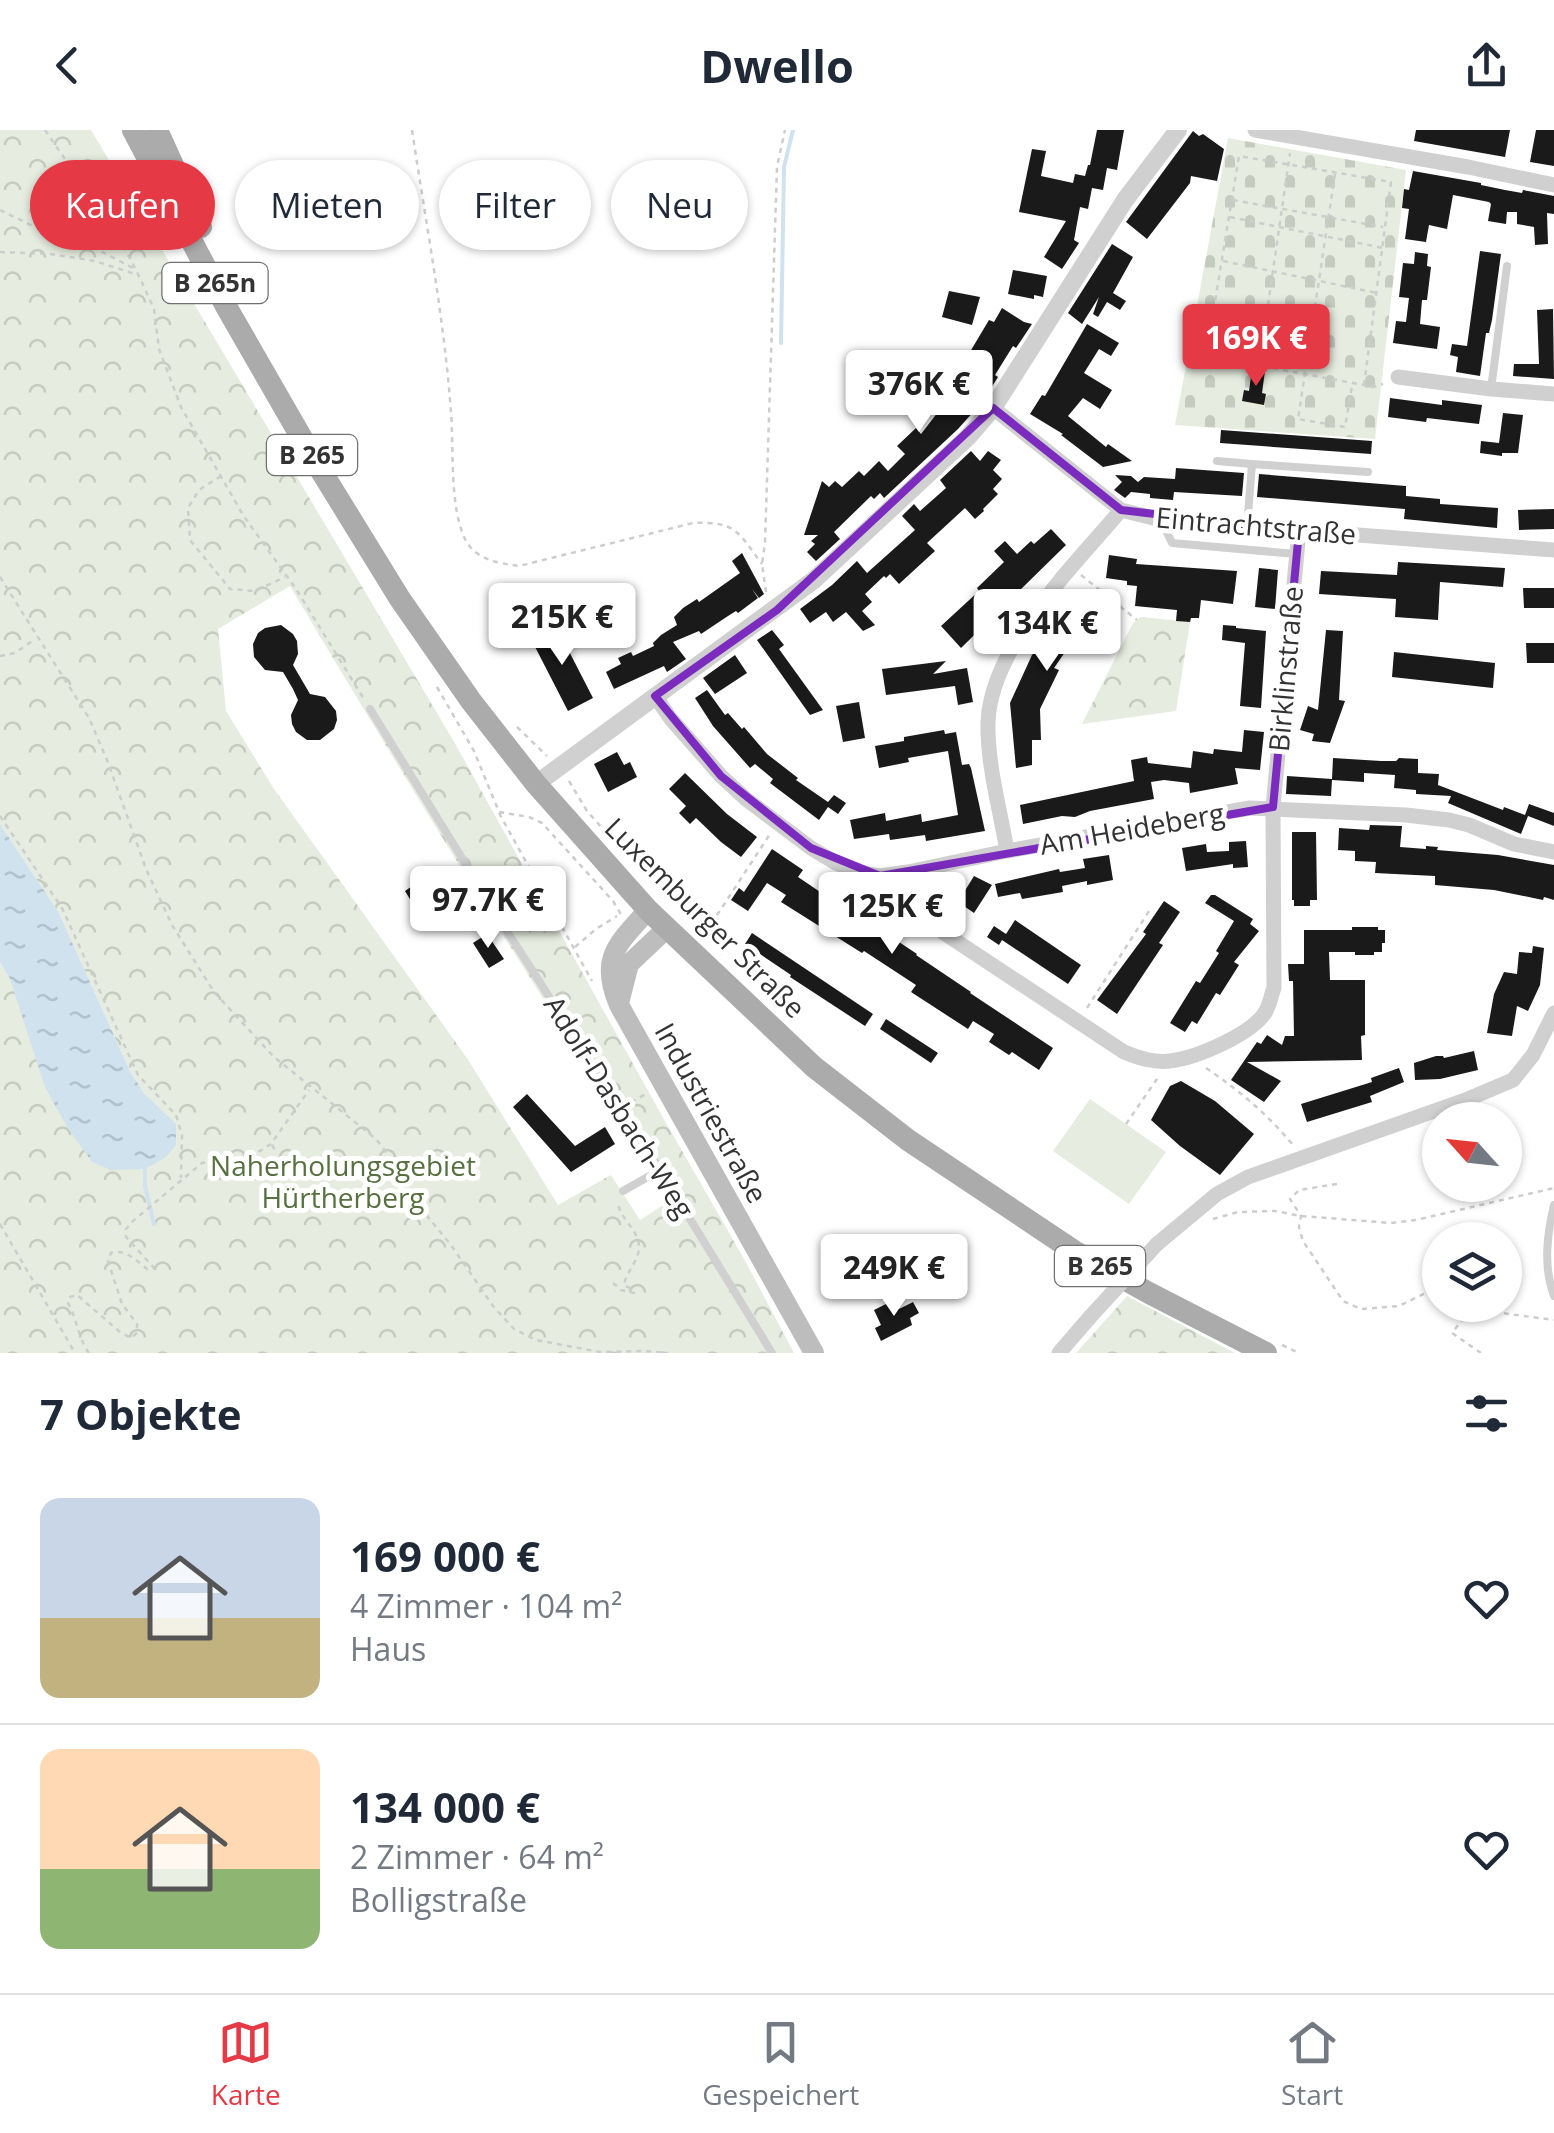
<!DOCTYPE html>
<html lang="de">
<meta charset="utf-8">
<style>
:root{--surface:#fff;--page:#f6f6f7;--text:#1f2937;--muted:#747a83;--line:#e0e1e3;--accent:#e63946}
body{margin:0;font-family:"Open Sans",sans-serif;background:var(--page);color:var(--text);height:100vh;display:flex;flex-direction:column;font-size:38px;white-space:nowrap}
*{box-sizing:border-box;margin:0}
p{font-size:32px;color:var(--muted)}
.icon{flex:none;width:55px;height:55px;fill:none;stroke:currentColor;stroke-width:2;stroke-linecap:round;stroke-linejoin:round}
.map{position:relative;height:1223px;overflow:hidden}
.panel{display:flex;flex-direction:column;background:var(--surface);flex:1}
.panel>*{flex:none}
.guide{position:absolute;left:30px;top:30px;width:1000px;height:90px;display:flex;gap:20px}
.needle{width:65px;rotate:297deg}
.tools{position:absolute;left:1422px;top:972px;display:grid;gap:20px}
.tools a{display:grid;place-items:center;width:100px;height:100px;border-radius:50%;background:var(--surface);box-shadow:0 2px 8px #0004;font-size:50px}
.price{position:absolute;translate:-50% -85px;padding:0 22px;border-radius:10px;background:#fff;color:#222;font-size:32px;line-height:65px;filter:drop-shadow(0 2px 5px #0008)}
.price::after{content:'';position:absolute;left:50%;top:60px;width:30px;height:22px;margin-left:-15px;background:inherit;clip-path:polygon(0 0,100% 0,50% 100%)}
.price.selected{background:var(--accent);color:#fff}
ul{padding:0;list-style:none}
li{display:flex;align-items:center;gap:30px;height:250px;padding:0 40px}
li+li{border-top:2px solid var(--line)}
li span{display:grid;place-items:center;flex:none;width:280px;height:200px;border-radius:20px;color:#555}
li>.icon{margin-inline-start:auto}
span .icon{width:120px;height:120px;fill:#fffc;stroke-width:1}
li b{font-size:42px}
h2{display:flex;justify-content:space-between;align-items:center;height:120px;padding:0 40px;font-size:42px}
.pill{padding:0 35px;border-radius:45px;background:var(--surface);box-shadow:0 2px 8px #0004;font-size:35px;line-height:90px}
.pill.selected{background:var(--accent);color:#fff}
header{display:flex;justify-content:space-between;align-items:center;height:130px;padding:0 40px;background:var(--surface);font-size:45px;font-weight:700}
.dock{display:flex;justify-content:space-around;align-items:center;height:140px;border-top:2px solid var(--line);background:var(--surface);font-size:28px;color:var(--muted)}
.dock a{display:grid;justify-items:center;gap:5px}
.dock .selected{color:var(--accent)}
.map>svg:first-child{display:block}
.forest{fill:url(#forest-crowns);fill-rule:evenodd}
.cemetery{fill:url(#cemetery-stones)}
.pitch{fill:#e6ecdf}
.water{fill:url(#water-ripples)}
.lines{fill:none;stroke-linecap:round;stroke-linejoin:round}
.stream{stroke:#cfe2ee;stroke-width:4}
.building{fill:#1a1a1a}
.path{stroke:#cdcdcd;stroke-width:2.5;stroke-dasharray:5 5;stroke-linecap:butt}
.service{stroke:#d0d0d0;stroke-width:8}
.minor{stroke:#d0d0d0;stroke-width:15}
.tertiary{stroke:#d0d0d0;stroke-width:18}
.secondary{stroke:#bdbdbd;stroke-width:20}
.primary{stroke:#ababab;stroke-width:22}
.minor-bridge{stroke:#d0d0d0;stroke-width:15}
.marked{fill:none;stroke:#7b2cbf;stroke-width:8;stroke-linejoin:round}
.labels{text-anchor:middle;stroke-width:10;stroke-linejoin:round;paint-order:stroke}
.shield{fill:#fff;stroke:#707070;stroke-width:2.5}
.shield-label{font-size:25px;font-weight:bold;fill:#333}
.street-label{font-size:28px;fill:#333;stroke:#fff}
.park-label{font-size:28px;fill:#56703f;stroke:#fff}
</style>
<header><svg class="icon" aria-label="back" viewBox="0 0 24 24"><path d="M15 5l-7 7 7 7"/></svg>Dwello<svg class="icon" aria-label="share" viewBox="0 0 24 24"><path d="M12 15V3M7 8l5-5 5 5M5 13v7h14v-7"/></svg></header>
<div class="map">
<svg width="1554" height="1223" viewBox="0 0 1554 1223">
<defs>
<pattern id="forest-crowns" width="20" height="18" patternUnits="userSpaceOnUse" patternTransform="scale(2.5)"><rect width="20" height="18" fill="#e6ecdf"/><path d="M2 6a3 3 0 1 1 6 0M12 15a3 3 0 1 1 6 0" fill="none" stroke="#c6cbc0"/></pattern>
<pattern id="cemetery-stones" width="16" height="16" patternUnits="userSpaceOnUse" patternTransform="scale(2.5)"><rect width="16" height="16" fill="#e6ecdf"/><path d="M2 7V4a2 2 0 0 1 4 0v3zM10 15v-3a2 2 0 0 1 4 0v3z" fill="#c6cbc0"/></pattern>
<pattern id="water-ripples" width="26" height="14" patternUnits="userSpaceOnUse" patternTransform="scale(2.5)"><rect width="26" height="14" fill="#cfe2ee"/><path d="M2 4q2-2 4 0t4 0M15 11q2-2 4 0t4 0" fill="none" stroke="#b2c2cd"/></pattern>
</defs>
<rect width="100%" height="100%" fill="#fff"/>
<path class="forest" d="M0,0h91l362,610 213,383 77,134 51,96h-794v-391l10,17 166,166v-20l-32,-32 -14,-22 -71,-158 -59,-89zM290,456c123,207 250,412 383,613l-33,21 -29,-45 -53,30 -91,-147 -193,-269 -48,-78 -8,-82z
M1141,487l49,5 -14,89 -94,13 51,-101z
M1127,1166l108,57h-159z"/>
<path class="cemetery" d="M1228,8l178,32 -31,269 -200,-14z"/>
<path class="pitch" d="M1090,969l76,53 -37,52 -76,-53z"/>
<path class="water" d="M0,694l59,89 71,158 14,22 32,31v21l-10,12 -21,12 -34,1 -19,-8 -25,-35 -22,-40 -35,-108 -10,-17z"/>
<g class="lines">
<path class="stream" d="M781,213l3,-176 9,-37
M145,1039v17l9,38"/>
</g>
<path class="building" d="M1097,0h27l-7,40 -10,-2 -4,22 -11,-2 -4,21 -8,-2 -6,33 5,3 -17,26 -18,-12 22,-36 -47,-9 13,-63 14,2 -5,25 32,7 2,-9 10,2 3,-11h2z
M1416,0h94l-5,27 -91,-16z
M1536,0h18v36l-24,-4z
M1193,1l6,5 4,-2 21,15 -7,32 -26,-5 -1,7 -43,56 -21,-17z
M1413,41l68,12v2l24,5 17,3 1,-3 31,6v18l-7,-1 1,31 -13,1 -1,-18 -17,-3v-12h-10l-1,12 -18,-3 3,-17 -2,-2 -36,-7 -6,34 -18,-4 -3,17 -21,-3 4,-30 -7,-1 2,-19 5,1z
M1112,114l21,13 -20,36 13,8 -6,9 -13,-8 -9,15 -5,-3 6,-17 -17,27 -14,-11z
M1480,121l21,3 -9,66 -3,13h-3l-6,43 -24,-4 2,-15 -8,-2 2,-11 15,2z
M1415,122l13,2 -1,12 4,1 -4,33h-5l-2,24 20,3 -3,22 -44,-6 3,-22 10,1 3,-24 -10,-1 4,-34 11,1z
M1013,140l34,6 -4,21 -9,-2v4l-26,-5z
M949,161l31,6 -8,28 -30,-8z
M1002,178l22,14 8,2 -16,24 -3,-2 -18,29 3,2 -15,24 -25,28 -74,69 -4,-5 -6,6 -3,-3 -37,36 6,7 -24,22 -9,-9 8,-8 -4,-3 7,-6h-14l18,-54 7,6 6,-6 7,6 17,-16 5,5 15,-15 9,10 17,-17 -8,-8 19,-18 5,6 48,-62 -8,-5 28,-47 5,2z
M1553,179l1,70 -41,-3 1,-12h25l-2,-54z
M1087,194l32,19 -8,13 -12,-7 -15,24 28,17 -12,19 -17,-11 -15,18 38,31 2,-3 24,17 -29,6 -42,-32 2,-1 -33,-20 12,-19 3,1z
M1252,239l13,2 -3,22 4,1 -2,11 -22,-4 2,-11 5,1z
M1390,268l52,7v-5l40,5 -3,19 -52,-6 -1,4 -38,-5z
M1503,283l20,2 -5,38h-16v3l-22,-3 1,-12 18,2z
M1221,300l151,11 -1,13 -151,-11z
M971,321l9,10 8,-10 13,9 -8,10 9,9 -9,10 5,5 -15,15 1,2 -9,8 -10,-11 -38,35 8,8 -36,33 -9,-10 -4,4 -2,-2 -19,18 7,8 -10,9 13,14 -12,6 -17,-19 -13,10 -7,-10 -16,11 -10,-14 32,-24 25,-24 10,12 48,-43 -13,-14 12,-12 6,7 26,-23 -6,-8z
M1176,338l68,5 -2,23 -68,-4 -1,8 -23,-2v-4l-19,-2 -6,6 -11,-8 8,-8 -7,-7 16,1 7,6 6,-5 31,2z
M1259,344l147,12v10l34,3v5l58,4 -1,20 -93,-9 1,-10 -148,-12z
M1554,379v20l-35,1 -1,-20z
M1051,399l15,16 -105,103 -20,-22 38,-35 -2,-3 27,-26 -10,-11 11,-10 12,13 14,-13 3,3z
M742,423l22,41 -5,4 -7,-9 6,9 -20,15 -2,-2 -8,5 -27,18 -2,-3 -26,11 13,17 -19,13 -3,-6 -50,23 -8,-17 15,-8 -3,-6 13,-6 2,4 21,-10 -1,-3 8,-8 16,-10 -3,-8 9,-9 14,-9 2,3 41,-29 -8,-12z
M1109,425l28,4 -1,5 101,7 -4,33 -32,-4 -2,18h-8l-1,4 -14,-1 1,-11 -42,-4 2,-20 -10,-1v-4l-21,-3z
M1398,432l107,6 -2,19 -63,-5 -2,38 -43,-3 1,-18 -77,-5 2,-23 76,4z
M1259,438l19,2 -3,39 -20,-2z
M1523,458h31v20h-30z
M1082,459l21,16 -21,26 13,10 -7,9 -14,-11 -20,29 5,2 -19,39 1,31h-9v25l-16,3 -6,-65 22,-48z
M281,495l12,9 4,7 1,13 -5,11 17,29 15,3 11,14 1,9 -3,9 -14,11h-13l-11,-8 -4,-8 -1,-9 7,-15 -5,-11 -10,-17 -18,-2 -11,-13 -1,-13 5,-11 7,-5z
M1223,495l13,1v2l30,3 -5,77 -21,-2 5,-63 -23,-3z
M556,496l37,72 -25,13 -37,-72z
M772,500l12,15 -5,4 44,61 -13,5 -53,-75z
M1326,500l17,1 -4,69 6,1 -15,42 -18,-2 2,-7 -14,-4 8,-24 10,4z
M1526,513h28v20h-27z
M1394,522l101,11 -2,25 -101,-11z
M735,525l12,18 -32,21 -12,-16z
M946,531l-13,13 34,-6 6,34 -15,3 -3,-19 -69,9 -4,-26z
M707,560l18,25 3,-2 14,16 2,-2 23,27 31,24 -2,2 32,22 6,-7 12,8 -8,11 -10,-7 -9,13 -49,-37 3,-4 -18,-15 -5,4 -37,-42 -18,-28z
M859,572l6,36 -22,4 -7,-36z
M944,600l1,4 11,-2 6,33 7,-1 2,4 14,63 -59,10 -1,-6 -35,5 -1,-6 -35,5 -4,-19 35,-7 1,8 35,-7 1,8 36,-7 -10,-64 -40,7 1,4 -30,6 -4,-22 29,-5v-4z
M1244,600l20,2 -4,38 -25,-2 3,16 -48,9 -1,-10 -25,-3 -13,2 3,17 -64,12 -15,6 -13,-1 -39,8 -3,-19 114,-24 -3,-21 16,-3 1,6 43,5 2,-17 20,3 1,-5 28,3z
M617,622l7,13 6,-3 7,15 -29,15 -14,-28z
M1333,628l48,3h15l3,-3 19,1v14l21,1 -1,11 65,25 1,-3 21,8 4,-11 25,9v13l-26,-10 -7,18 -73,-31 3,-7 -35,-2v-4l-22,-2 1,-13 -31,-2v9l-32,-2 -1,16 -45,-2 1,-18 45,3z
M685,643l42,41 30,23 -16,20 -20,-15 -25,-24 -6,6 -11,-11 7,-7 -17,-17z
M1370,695l32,1 -2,21 26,2v-3l12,1 -1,3 61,5 56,10v35l-10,-3 -1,3 -49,-10 -59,-5v-9l-60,-3 1,-11 -21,-1v-10l-17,-1 1,-22 30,2z
M1292,702h24l1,68h-7v6h-16v-6h-2z
M1246,711l2,26 -15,1v-4l-47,7 -4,-23 24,-4 1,8 22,-1v-9z
M772,719l31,21 -5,7 37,25 1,-2 81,54 -1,1 55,37 -1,1 83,55 -14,22 -27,-18 -3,3 -20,-13 5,-8 -21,-13 -5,8 -57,-37 5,-7 -52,-34 -2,2 -81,-51 5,-7 -19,-12 -19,28 -17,-11 8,-12 5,4z
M1109,725l4,25 -26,5v-4l-25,5 1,6 -41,7 -2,-6 -22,4 -3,-13 64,-15 1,3 25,-4 -2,-9z
M974,746l18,9 -18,28 -16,-11z
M424,748l20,28 -10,7 -4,-7 -6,4 -3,-4 -5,3 -11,-18z
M1211,765h4l38,24 -3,5 9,7 -25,31 5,3 -19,30 -4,-2 -19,31 -5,-3 -7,11 -15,-9 26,-42 4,2 19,-30 -3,-2 18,-30 -29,-18z
M1164,771l16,11 -21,31 4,2 -46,69 -20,-14 49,-66 -3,-2z
M1015,790l66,45 -13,19 -66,-44 -3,5 -12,-8 7,-11 12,8z
M1352,797h26v3h7v13h-3v9h-8v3h-19v-3h-26l1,28h35v55l-4,1 1,24 -115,2 34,19 -17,21 -33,-22 26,-38 4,2 6,-9 15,10 3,-9h9l-1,-55h-4l-1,-17h16v-34h48z
M752,803l121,81 -8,12 -75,-49 1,-2 -46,-31z
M487,804l17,25 -15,9 -16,-25z
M1533,816l11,2 -4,37 -12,26 -11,-5 -5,30 -25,-3 7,-39 10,-22 13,2 2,-22 13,1z
M886,889l52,34 -7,10 -51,-34z
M1474,921l4,19 -38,9 -25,1 -1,-17 22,-7h7l1,2z
M1399,938l5,14 -34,14 2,6 -65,20 -6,-18 71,-22 -1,-4z
M1181,951l34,20 39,33 -34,41 -40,-29 -29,-26 19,-34z
M527,964l48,52 30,-19 10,17 -44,28 -58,-65z
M894,1170l5,9 14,-7 6,11 -9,5 2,7 -31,16 -6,-13 6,-3 -7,-15z"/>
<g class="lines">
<path class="path" d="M45,0l75,109 19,37 15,33 5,40 22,58 62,108 53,74 68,110
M412,0c14,94 32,187 39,282 3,37 -2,96 15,129 11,19 32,22 53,25l174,-43c43,-2 45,9 69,41
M1335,44l-37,245 47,8 7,-41
M1233,70l150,27
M0,80l33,16 52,17 50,26
M1230,87l153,31
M0,122l50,2 45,7 43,14
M1223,131l154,32
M1268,175l22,-152
M1364,255l27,-203 -152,-26 -33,200 158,29 9,2 10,-3
M221,346l-22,14 -11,18 2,32 40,49 25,2 30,-14
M1081,445l56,45
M0,447l89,141 18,42 39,109 26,56 42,67 60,65 102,82 27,35 15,31 33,40 42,61 21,23 22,11 64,12 44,-1 24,2
M766,462l-4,-28 3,-21 12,-376 8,-37
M0,526l15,-3 20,-14
M437,557l37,64 25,61 30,5 13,6 71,78 9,15
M517,597l30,29
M569,651l18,30 56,63 63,59 16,21
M499,683l93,168
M0,686l62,92 76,167 38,40 6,20 -1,43
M859,758l39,31 16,5
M706,802l64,-98
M575,817l21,-18 21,-13
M1087,878l64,-100
M1206,938c34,23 61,46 87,77
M631,972l15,-8
M1126,994l33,-48
M272,1015l5,8
M1337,1054l-38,6 -9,9 11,17 -2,11 4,14 40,60 18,8 38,-3 41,-20
M374,1062l43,12
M1213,1089l25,-7 37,-1 26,5 90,7 25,-3 138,-32
M0,1094l75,129
M613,1153l8,7 13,3 -1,-3 -9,-5c2,-13 15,-24 15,-38 0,-18 -20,-28 -21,-45
M1494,1182l60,8
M1282,1215l17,8
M89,1223c-11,-15 -12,-34 -21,-50l2,-6 7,-2 43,37 11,6 6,-5v-9l-15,-20 -14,-43 3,-8c14,-5 26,8 36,16l7,-1 -28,-31v-8l7,-8 69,-58 48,-6 21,-13 38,-54
M1481,1223l-29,-20 17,-22 24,1v-7"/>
<path class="service" d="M1491,259l16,-123
M1217,331l35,3
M1161,390l11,23 124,11
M1247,397l5,-63 116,8
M370,579l137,222 153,239 112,183
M623,1061l37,-21
M1554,1075c-7,30 -11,61 0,91"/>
<path class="minor" d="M1255,0l213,37 86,18
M1398,247l93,12 63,5
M993,278l128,102 40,10 393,30
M655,566l16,23 50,57 25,23 65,49 25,15 23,9 21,4 28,-4 99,-21 243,-43 156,7 43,5 20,5 45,19 40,8
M1007,721c-7,-42 -20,-87 -19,-129 3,-76 86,-156 133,-212
M908,742c8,30 14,40 36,61l180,119c15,6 30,11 46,9 26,-3 83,-27 96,-50 4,-7 5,-16 8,-23l-1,-181 26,-276
M1157,1114l60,-50 31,-17 220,-78 45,-19 20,-25 21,-42
M1059,1223l31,-36"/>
<path class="tertiary" d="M536,654l278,-204 153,-142 26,-30 132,-208 53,-70"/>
<path class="secondary" d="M648,780c-31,35 -49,48 -29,95l195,348
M619,873l10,-39 38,-36"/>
<path class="primary" d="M133,0l94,178 88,153 85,138 71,102 65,83 112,126 166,157 94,73 166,111 75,42 117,60
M157,0l44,97"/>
<path class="minor-bridge" d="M1090,1187l67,-73"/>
</g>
<path class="marked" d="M993,278l128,102 178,21 -26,276 -393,69 -69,-28 -90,-72 -66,-80 122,-86z"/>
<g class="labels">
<g class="shield">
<rect x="162.5" y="133" width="105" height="40" rx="8"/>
<rect x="267" y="305" width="90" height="40" rx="8"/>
<rect x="1055" y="1116" width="90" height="40" rx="8"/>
</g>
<g class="shield-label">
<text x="215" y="162">B 265n</text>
<text x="312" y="334">B 265</text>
<text x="1100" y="1145">B 265</text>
</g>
<g class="street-label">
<text transform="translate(1256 396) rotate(5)" y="10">Eintrachtstraße</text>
<text transform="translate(1286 539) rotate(-85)" y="10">Birklinstraße</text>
<text transform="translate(1132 699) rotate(-10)" y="10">Am Heideberg</text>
<text transform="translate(705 788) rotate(45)" y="10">Luxemburger Straße</text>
<text transform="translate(619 977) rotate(58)" y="10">Adolf-Dasbach-Weg</text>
<text transform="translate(711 983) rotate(61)" y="10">Industriestraße</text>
</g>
<g class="park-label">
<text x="343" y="1046">Naherholungsgebiet<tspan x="343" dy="32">Hürtherberg</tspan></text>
</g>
</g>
</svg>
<div class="tools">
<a><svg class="needle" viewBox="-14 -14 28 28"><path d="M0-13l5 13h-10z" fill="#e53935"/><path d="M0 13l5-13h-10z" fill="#747a83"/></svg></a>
<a><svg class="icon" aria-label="layers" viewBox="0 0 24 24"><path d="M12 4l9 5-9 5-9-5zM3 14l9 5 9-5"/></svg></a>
</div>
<b class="price selected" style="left:1256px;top:259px">169K €</b>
<b class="price" style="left:919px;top:305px">376K €</b>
<b class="price" style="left:562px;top:538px">215K €</b>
<b class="price" style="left:1047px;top:544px">134K €</b>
<b class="price" style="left:488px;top:821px">97.7K €</b>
<b class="price" style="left:892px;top:827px">125K €</b>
<b class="price" style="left:894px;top:1189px">249K €</b>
<div class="guide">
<a class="pill selected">Kaufen</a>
<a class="pill">Mieten</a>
<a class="pill">Filter</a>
<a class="pill">Neu</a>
</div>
</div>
<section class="panel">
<h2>7 Objekte<svg class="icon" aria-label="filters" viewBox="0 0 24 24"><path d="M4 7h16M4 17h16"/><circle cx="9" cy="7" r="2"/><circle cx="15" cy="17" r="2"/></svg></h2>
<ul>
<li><span style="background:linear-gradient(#c9d6e8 60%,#c2b280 0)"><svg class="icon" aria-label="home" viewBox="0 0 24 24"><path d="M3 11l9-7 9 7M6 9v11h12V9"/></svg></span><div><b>169 000 €</b><p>4 Zimmer · 104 m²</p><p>Haus</p></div><svg class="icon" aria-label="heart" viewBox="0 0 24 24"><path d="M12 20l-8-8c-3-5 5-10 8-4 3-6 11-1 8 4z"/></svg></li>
<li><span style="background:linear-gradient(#ffd9b3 60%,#8fb573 0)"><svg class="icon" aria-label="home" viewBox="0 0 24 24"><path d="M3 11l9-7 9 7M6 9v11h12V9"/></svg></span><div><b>134 000 €</b><p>2 Zimmer · 64 m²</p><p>Bolligstraße</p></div><svg class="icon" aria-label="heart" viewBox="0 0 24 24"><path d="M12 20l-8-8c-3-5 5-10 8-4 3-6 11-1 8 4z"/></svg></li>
</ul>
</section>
<nav class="dock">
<a class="selected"><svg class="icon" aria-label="map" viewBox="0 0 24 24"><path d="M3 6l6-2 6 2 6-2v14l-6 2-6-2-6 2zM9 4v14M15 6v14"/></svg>Karte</a>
<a><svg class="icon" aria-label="saved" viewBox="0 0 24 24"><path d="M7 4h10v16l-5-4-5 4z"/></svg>Gespeichert</a>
<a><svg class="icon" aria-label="home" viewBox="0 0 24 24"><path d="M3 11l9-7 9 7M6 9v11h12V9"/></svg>Start</a>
</nav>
